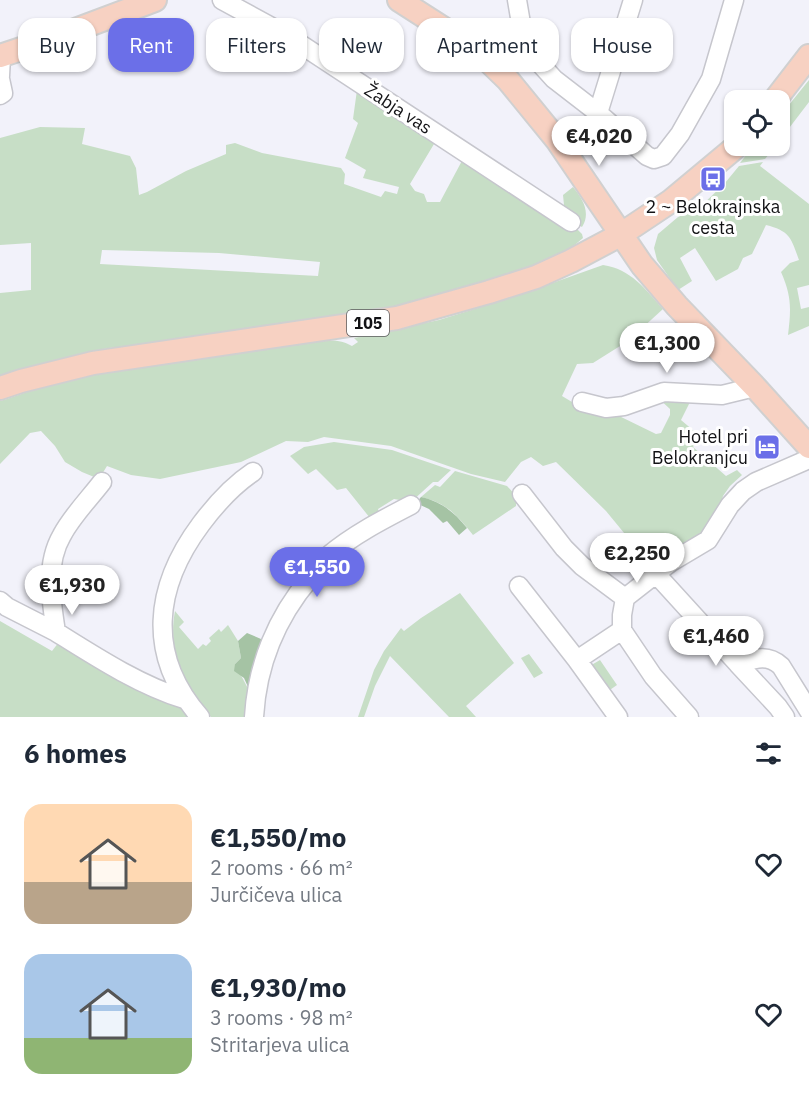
<!DOCTYPE html>
<meta charset="utf-8">
<style>
:root{--surface:#fff;--page:#f2f2f3;--text:#1f2937;--muted:#747a83;--accent:#6b6fe8}
body{margin:0;font-family:"IBM Plex Sans",sans-serif;background:var(--page);color:var(--text);height:100vh;display:flex;flex-direction:column;font-size:22px;white-space:nowrap}
*{box-sizing:border-box;margin:0}
p{font-size:20px;color:var(--muted)}
.icon{flex:none;width:33px;height:33px;fill:none;stroke:currentColor;stroke-width:2;stroke-linecap:round;stroke-linejoin:round}
.map{position:relative;height:717px;overflow:hidden}
.sheet{display:flex;flex-direction:column;background:var(--surface);flex:1}
.sheet>*{flex:none}
.hud{position:absolute;left:18px;top:18px;width:774px;height:54px;display:flex;gap:12px}
.controls{position:absolute;left:724px;top:90px;display:grid;gap:12px}
.controls a{display:grid;place-items:center;width:66px;height:66px;border-radius:12px;background:var(--surface);box-shadow:0 2px 4px #0004;font-size:30px}
.price{position:absolute;translate:-50% -51px;padding:0 14px;border-radius:21px;background:#fff;color:#222;font-size:20px;line-height:39px;filter:drop-shadow(0 2px 3px #0008)}
.price::after{content:'';position:absolute;left:50%;top:36px;width:18px;height:14px;margin-left:-9px;background:inherit;clip-path:polygon(0 0,100% 0,50% 100%)}
.price.current{background:var(--accent);color:#fff}
ul{padding:0;list-style:none}
li{display:flex;align-items:center;gap:18px;height:150px;padding:0 24px}
li span{display:grid;place-items:center;flex:none;width:168px;height:120px;border-radius:18px;color:#555}
li>.icon{margin-inline-start:auto}
span .icon{width:72px;height:72px;fill:#fffc;stroke-width:1}
li b{font-size:26px}
h2{display:flex;justify-content:space-between;align-items:center;height:72px;padding:0 24px;font-size:26px}
.pill{padding:0 21px;border-radius:18px;background:var(--surface);box-shadow:0 2px 4px #0004;font-size:21px;line-height:54px}
.pill.current{background:var(--accent);color:#fff}
.map>svg:first-child{display:block}
.green{fill:#c7dec6;fill-rule:evenodd}
.forest{fill:#a5c3a4}
.lines{fill:none;stroke-linecap:round;stroke-linejoin:round}
.minor-casing{stroke:#c6c6cd;stroke-width:21}
.major-casing{stroke:#d0d0d0;stroke-width:26}
.minor{stroke:#fff;stroke-width:18}
.major{stroke:#f7d1c2;stroke-width:22}
.labels{text-anchor:middle;stroke-width:6;stroke-linejoin:round;paint-order:stroke}
.shield{fill:#fff;stroke:#59595b;stroke-width:1.5}
.shield-label{font-size:16px;font-weight:bold;fill:#121215}
.street-label{font-size:18px;fill:#121215;stroke:#fff}
.poi-label{font-size:18px;fill:#121215;stroke:#fff}
</style>
<div class="map">
<svg width="809" height="717" viewBox="0 0 809 717">
<rect width="100%" height="100%" fill="#f2f2fa"/>
<path class="green" d="M809,80v22l-29,38v-24z
M357,90l80,49 -27,45 5,7 9,3 3,8h13l24,-45 103,67 10,5 5,5 1,4 -13,11 -44,22 -132,40 -227,33 -58,4 -30,6 -23,9 -56,14v-84l31,-3v-47l-31,2v-107l40,-11 45,1 -3,16 48,12 6,12 3,27 8,-3 39,-21 40,-17v-9l9,-2 27,10 79,15 4,6 -1,10 37,13 4,-6 12,3 2,-7 -36,-9 3,-8 -21,-12 13,-35 -5,-4zM102,250l117,3 101,9 -2,14 -218,-12z
M753,146h23l-11,13 -25,4z
M763,162l-3,4 49,38v81l-12,3 4,21 8,-2v19l-21,9c3,-26 4,-38 -7,-63l9,-9 9,-3c-8,-22 -9,-29 -33,-35l-14,29 -9,4 -5,11 -22,12 -21,-33 -15,10 12,23 -14,9 -21,-30 -3,-12 4,-14 20,-17 21,-9 26,-25 14,-17z
M573,187c10,12 18,26 9,40l-23,-13 5,-9 -1,-10z
M603,265c28,4 42,24 60,44l-35,32 -35,22 -16,1 -15,32 20,12 33,6 41,20 5,-1 9,-18v-6l-14,-13 36,2 -11,22 20,17 -8,10 33,29 11,-6 5,5 -12,11 -7,10 -5,18 -6,14 -60,39 -46,-56 -50,-49 -13,4 -12,-9 -10,5 -16,20 -34,-8 -80,-28 -67,-9 -16,5 -22,-1 -45,21 -81,17 -29,-4 -24,-9 -8,13 -17,-7 -17,-10 -10,-16 -14,-15 -11,2 -30,31v-63c18,-5 35,-13 53,-17 77,-20 158,-28 237,-39 21,0 43,-11 62,1l6,-4 -4,-4 85,-18 74,-23z
M334,442l58,8 59,20 -13,12h-5l-22,20 -17,-3 -16,10 3,10 -7,4 -28,-35 -9,2 -21,-21 -8,5 -18,-18 14,-9z
M455,471l52,15 13,14 -4,4v2l-43,29c-16,-20 -26,-32 -52,-38l14,-12 5,2z
M460,593l54,70 -48,43 10,11h-27l-59,-61 -15,30 -11,31h-6l16,-47 10,-19 17,-23 3,3 17,-13z
M175,611l9,11 -5,5 19,22 5,-5 3,2 5,-5 -2,-3 10,-9 2,3 7,-7 10,16 3,17 -6,6 18,34 -3,19h-39c-26,-32 -44,-63 -36,-106z
M0,621l52,30 7,-9 121,63 12,12h-192z
M529,654l14,19 -9,5 -13,-20z
M600,660l17,25 -13,9 -16,-27z"/>
<path class="forest" d="M421,497c21,5 33,15 46,31l-8,7 -12,-14 -4,2 -14,-14 -13,-6z
M247,633l21,9 -15,56 -9,-20 -10,-7 1,-7 6,-6 -3,-17z"/>
<g class="lines">
<defs>
<path id="minor" d="M222,0l66,36 283,186
M517,0l8,47 29,32 44,34 49,43 7,3 9,-3 17,-22 31,-55 23,-79
M0,76l1,-20
M0,79l3,14 -3,2
M598,113l35,-113
M582,402l24,6 18,-2 40,-14 58,3 33,-8
M102,482c-13,17 -30,34 -40,53 -17,29 -11,65 -6,97 40,25 83,53 128,67
M522,494l42,54 18,18 43,32 -3,17v15l31,46 36,41
M656,574l82,90c16,-5 29,-11 43,2l28,45
M519,586l58,74 41,57
M625,598l46,-36 37,-22 22,-35 13,-14 13,-9 53,-23
M0,601l7,6 49,25
M577,660l45,-30
M738,664l40,43 7,10
M200,717c-54,-62 -46,-130 1,-193 15,-20 31,-38 52,-52
M254,717c3,-52 23,-100 56,-139 6,-7 12,-16 18,-22 25,-21 54,-36 83,-51"/>
<path id="major" d="M399,0l78,50 31,30 49,60 85,125 35,41 78,81 54,60
M0,56l54,-18 101,-38
M775,100l34,-44
M0,388l21,-7 72,-18 304,-45 92,-26 47,-15 35,-16 49,-26 51,-34 66,-55"/>
</defs>
<use href="#minor" class="minor-casing"/>
<use href="#major" class="major-casing"/>
<use href="#minor" class="minor"/>
<use href="#major" class="major"/>
</g>
<defs>
<symbol id="bus-square" viewBox="-11 -11 22 22"><rect x="-9" y="-9" width="18" height="18" rx="4" fill="#6b6fe8" stroke="#fff"/><path d="M-5-6H5V4H4V6H2V4H-2V6H-4V4H-5ZM-3.5-4V0h7V-4ZM-3.5 1.2v1.5H-2V1.2ZM2 1.2v1.5H3.5V1.2Z" fill="#fff"/></symbol>
<symbol id="hotel-square" viewBox="-11 -11 22 22"><rect x="-9" y="-9" width="18" height="18" rx="4" fill="#6b6fe8" stroke="#fff"/><path d="M-6-4.5h1.5V1H6V5H4.5V3h-9V5H-6ZM-4 0a1.8 1.8 0 1 1 3.6 0ZM.5 0V-2.5h3Q6-2.5 6 0Z" fill="#fff"/></symbol>
</defs>
<g fill-rule="evenodd">
<use href="#bus-square" x="698" y="164" width="30" height="30"/>
<use href="#hotel-square" x="752" y="432" width="30" height="30"/>
</g>
<g class="labels">
<rect class="shield" x="347" y="310" width="42" height="26" rx="4.5"/>
<g class="shield-label">
<text x="368" y="329">105</text>
</g>
<g class="street-label">
<text transform="translate(398 109) rotate(33)" y="6">Žabja vas</text>
</g>
<g class="poi-label">
<text x="713" y="213">2 ~ Belokrajnska<tspan x="713" dy="21">cesta</tspan></text>
<text x="748" y="443" text-anchor="end">Hotel pri<tspan x="748" dy="21">Belokranjcu</tspan></text>
</g>
</g>
</svg>
<div class="controls">
<a><svg class="icon" aria-label="locate" viewBox="0 0 24 24"><circle cx="12" cy="12" r="6"/><path d="M12 2v4M12 18v4M2 12h4M18 12h4"/></svg></a>
</div>
<b class="price" style="left:599px;top:167px">€4,020</b>
<b class="price" style="left:667px;top:374px">€1,300</b>
<b class="price" style="left:637px;top:584px">€2,250</b>
<b class="price current" style="left:317px;top:598px">€1,550</b>
<b class="price" style="left:72px;top:616px">€1,930</b>
<b class="price" style="left:716px;top:667px">€1,460</b>
<div class="hud">
<a class="pill">Buy</a>
<a class="pill current">Rent</a>
<a class="pill">Filters</a>
<a class="pill">New</a>
<a class="pill">Apartment</a>
<a class="pill">House</a>
</div>
</div>
<section class="sheet">
<h2>6 homes<svg class="icon" aria-label="filters" viewBox="0 0 24 24"><path d="M4 7h16M4 17h16"/><circle cx="9" cy="7" r="2"/><circle cx="15" cy="17" r="2"/></svg></h2>
<ul>
<li><span style="background:linear-gradient(#ffd9b3 65%,#b9a48a 0)"><svg class="icon" aria-label="home" viewBox="0 0 24 24"><path d="M3 11l9-7 9 7M6 9v11h12V9"/></svg></span><div><b>€1,550/mo</b><p>2 rooms · 66 m²</p><p>Jurčičeva ulica</p></div><svg class="icon" aria-label="heart" viewBox="0 0 24 24"><path d="M12 20l-8-8c-3-5 5-10 8-4 3-6 11-1 8 4z"/></svg></li>
<li><span style="background:linear-gradient(#a9c7e8 70%,#8fb573 0)"><svg class="icon" aria-label="home" viewBox="0 0 24 24"><path d="M3 11l9-7 9 7M6 9v11h12V9"/></svg></span><div><b>€1,930/mo</b><p>3 rooms · 98 m²</p><p>Stritarjeva ulica</p></div><svg class="icon" aria-label="heart" viewBox="0 0 24 24"><path d="M12 20l-8-8c-3-5 5-10 8-4 3-6 11-1 8 4z"/></svg></li>
</ul>
</section>
